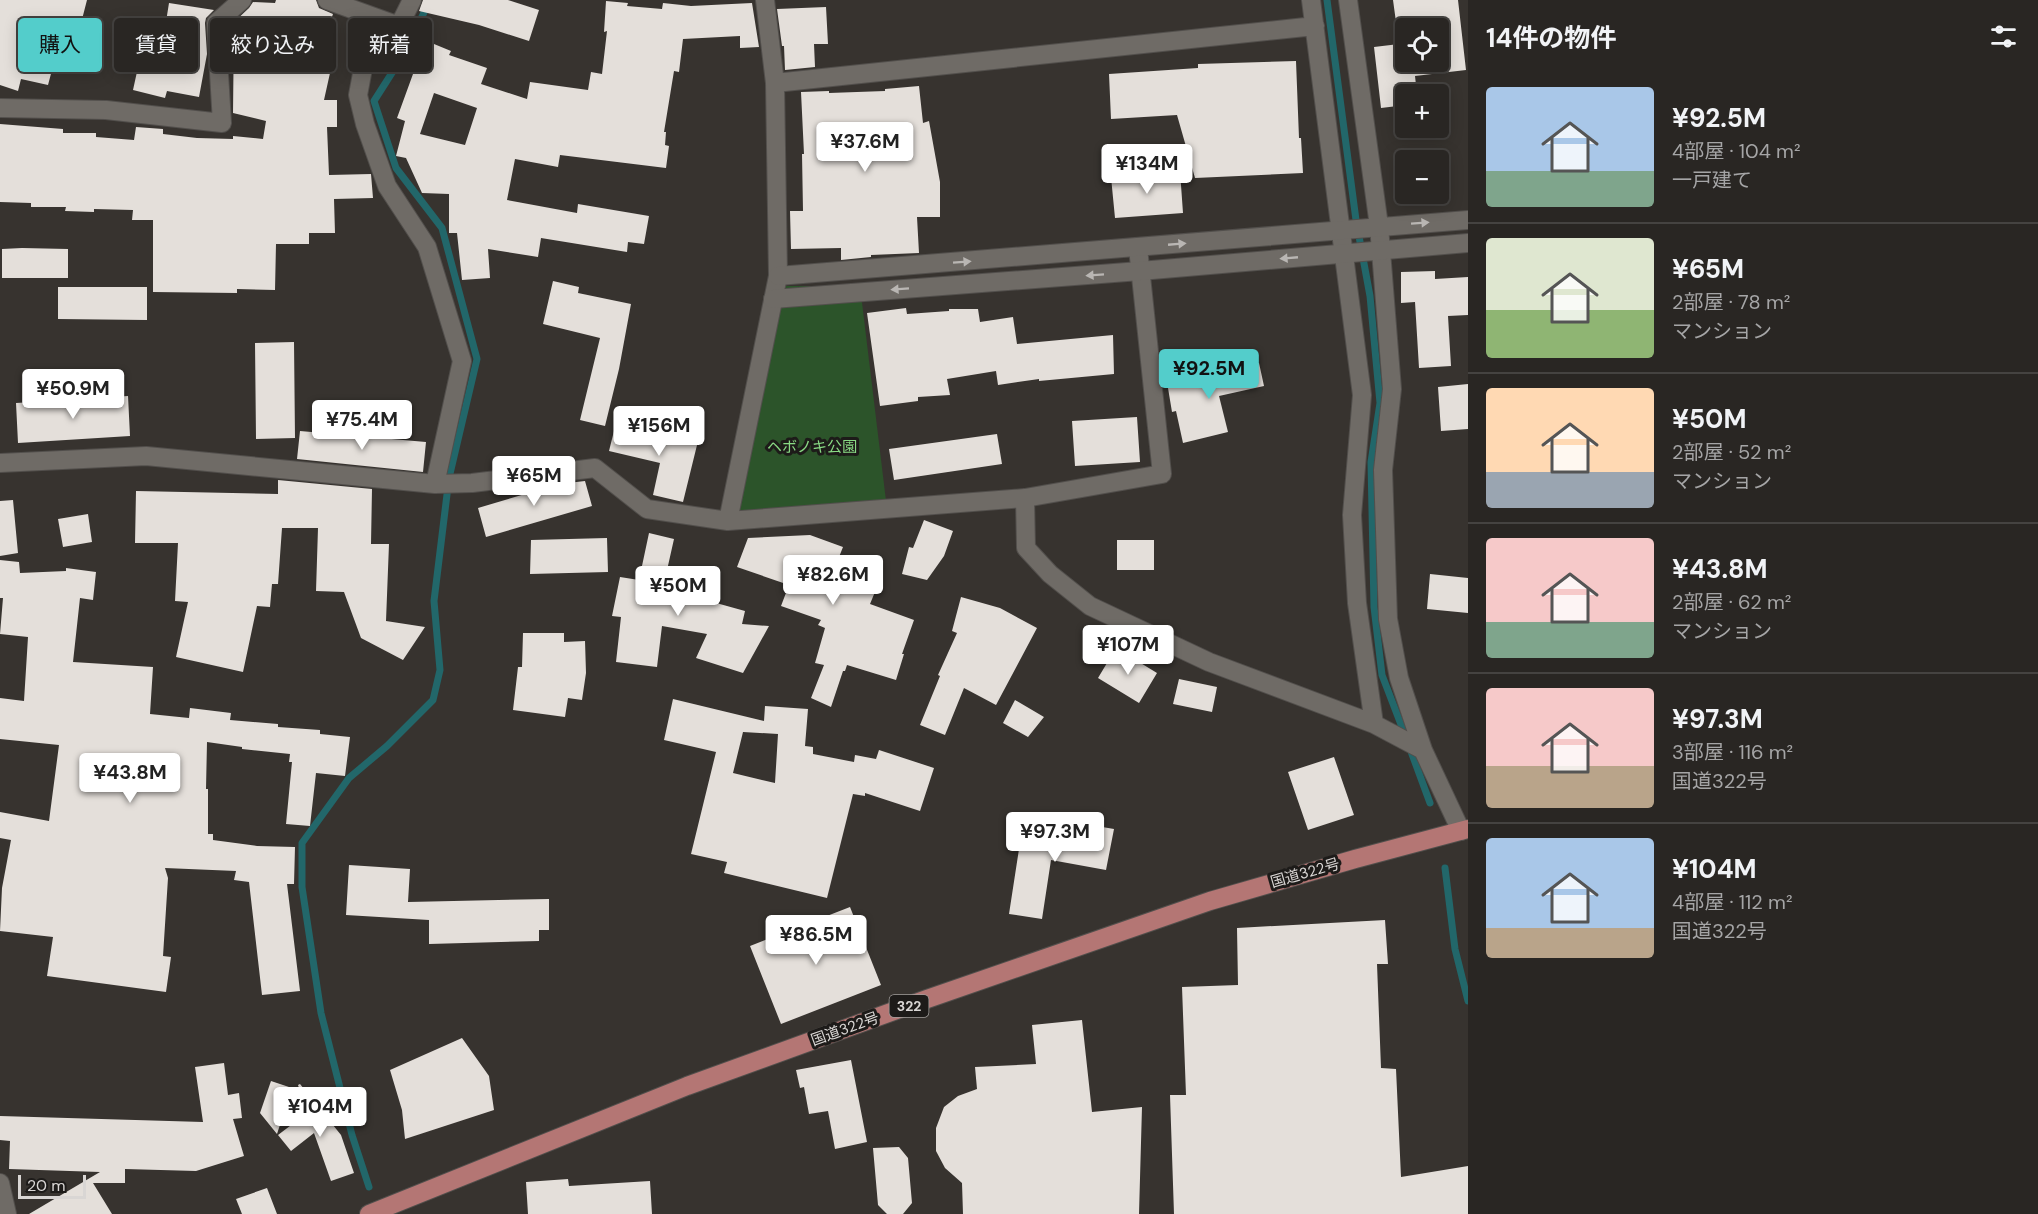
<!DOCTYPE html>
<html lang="ja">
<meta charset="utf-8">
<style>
:root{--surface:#292623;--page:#353230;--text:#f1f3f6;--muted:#a5a5a6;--line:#454341;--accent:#53cdcb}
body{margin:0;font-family:"DM Sans","Noto Sans JP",sans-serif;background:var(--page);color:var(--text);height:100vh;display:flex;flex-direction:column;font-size:22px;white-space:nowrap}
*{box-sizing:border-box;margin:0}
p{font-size:20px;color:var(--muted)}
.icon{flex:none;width:33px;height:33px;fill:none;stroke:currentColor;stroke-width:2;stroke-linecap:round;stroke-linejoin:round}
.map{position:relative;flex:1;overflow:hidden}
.side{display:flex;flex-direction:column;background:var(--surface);width:570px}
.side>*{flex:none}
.top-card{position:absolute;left:18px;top:18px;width:570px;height:54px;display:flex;gap:12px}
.buttons{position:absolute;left:1395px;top:18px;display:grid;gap:12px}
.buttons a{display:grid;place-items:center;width:54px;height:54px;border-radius:6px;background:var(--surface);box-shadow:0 3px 15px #0003,0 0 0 2px var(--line);font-size:30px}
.scale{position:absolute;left:18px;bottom:15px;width:68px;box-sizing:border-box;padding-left:6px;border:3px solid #d9d6d4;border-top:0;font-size:16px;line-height:21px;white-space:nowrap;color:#d9d6d4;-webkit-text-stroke:4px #1d1b19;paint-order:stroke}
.price{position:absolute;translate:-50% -51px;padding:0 14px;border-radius:6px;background:#fff;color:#222;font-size:20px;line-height:39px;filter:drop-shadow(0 2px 3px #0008)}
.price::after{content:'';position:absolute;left:50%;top:36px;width:18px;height:14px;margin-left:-9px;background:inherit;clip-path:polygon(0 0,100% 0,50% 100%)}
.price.on{background:var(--accent);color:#111}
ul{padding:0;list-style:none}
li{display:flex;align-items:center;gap:18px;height:150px;padding:0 18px}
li+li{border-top:2px solid var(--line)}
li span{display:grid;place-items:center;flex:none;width:168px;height:120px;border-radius:6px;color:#555}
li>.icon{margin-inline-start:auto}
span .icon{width:72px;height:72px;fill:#fffc;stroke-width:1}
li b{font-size:26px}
h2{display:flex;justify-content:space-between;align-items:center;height:72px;padding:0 18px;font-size:26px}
.chip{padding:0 21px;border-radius:6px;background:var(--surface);box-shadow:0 3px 15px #0003,0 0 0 2px var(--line);font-size:21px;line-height:54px}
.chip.on{background:var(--accent);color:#111}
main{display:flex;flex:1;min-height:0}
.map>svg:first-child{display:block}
.green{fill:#2c542a}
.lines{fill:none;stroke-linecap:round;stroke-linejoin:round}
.stream{stroke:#22676a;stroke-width:7}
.building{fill:#e4dfda;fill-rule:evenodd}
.minor-casing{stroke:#524f4c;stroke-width:20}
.tertiary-casing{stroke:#524f4c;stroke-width:20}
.trunk-casing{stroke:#524f4c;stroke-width:20}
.minor{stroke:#6f6b66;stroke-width:18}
.tertiary{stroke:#6f6b66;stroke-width:18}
.trunk{stroke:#b47674;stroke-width:18}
.oneway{fill:#b9b6b3}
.labels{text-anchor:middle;stroke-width:6;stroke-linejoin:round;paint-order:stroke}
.shield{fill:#1d1b19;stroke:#a19e9c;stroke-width:1.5}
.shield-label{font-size:14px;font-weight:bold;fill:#d9d6d4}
.park-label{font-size:15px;fill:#89da84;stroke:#1d1b19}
.street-label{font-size:15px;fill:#d9d6d4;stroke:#1d1b19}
</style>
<main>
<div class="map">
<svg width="1468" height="1214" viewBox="0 0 1468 1214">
<rect width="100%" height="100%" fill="#37332f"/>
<path class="green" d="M777,286h83l27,223 -159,12z"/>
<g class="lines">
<path class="stream" d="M1327,0l29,220 14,76 10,107 -9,59 3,145 8,68 23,60
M1409,746l21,57
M1445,868l10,81 13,52
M369,1187l-17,-52 -31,-122 -19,-126v-44l47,-65 38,-32 46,-46 7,-30 -6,-69 15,-123 28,-119 -35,-131 -46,-60 -22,-67 30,-47 26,-54"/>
</g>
<path class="building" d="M0,0h87l-19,74 -16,-4 -4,15 -27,-6 -3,12 -18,-6z
M276,0h40l3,8 14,6 -10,29 13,3 -12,54h13v27h-10l2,48 42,-1 2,24 -39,1 1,34h-26v11h-33l-1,46 -38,-1v4l-84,-1v-72h-21l1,-10 -39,-1v3l-29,-1 1,-4h-35v-4l-31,-1v-78l63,5v4h33v4l38,3 2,-13 27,2v5l34,4 36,1v-3l30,3 3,-18 -33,-8 1,-91 15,-14 4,-6 22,1z
M423,0h85l31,10 -10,31 -50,-16 -60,-14z
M1393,0h65l8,70 -51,6 2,18h-11v11l-25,3 -7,-61 25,-3zM1406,28h32v34h-32z
M606,1l22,2 -1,3 35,3 1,-6 28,3 61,-3 7,44 -19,1v-12l-57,3 -4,33 -5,-1 -10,61h2l-1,13 4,1 -3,22 -106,-13 -2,12 -43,-8 -8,41 70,13 1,-9 71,12 -5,28 -16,-2 -1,10 -86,-14 -3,19 -50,-8 2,29 -28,2 -5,-47h-8v-39l-27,-1 -16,-35 -10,-2 9,-35 -8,-3 16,-44 -10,-4 14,-33 34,14 -2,4 38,13 -6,16 46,15 3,-17 58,8 3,-18 11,2 5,-43 -3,1zM434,93l43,15 -12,37 -45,-11z
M169,3l45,7 -8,8 -1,5 2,31 -8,43 -32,-6 -2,7 -32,-8 14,-64 18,2z
M826,7l2,37h-14l1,23 -30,3 -1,-24h-2l-5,-37z
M1296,61l3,77h2l2,35 -108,5 -18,-63 -66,4 -2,-45 89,-6v-4z
M919,86l4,37 6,-2 11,61v35h-23l2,36 -48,2v2l-30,3v-12l-50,1 -1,-38h13l-1,-57h2l-3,-62 28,-1v2l56,-2v-2z
M1180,171l3,42 -68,5 -4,-41z
M22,248l46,1v29h-66v-29z
M1435,271v8l33,-2v38l-20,1 3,50 -32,2 -4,-66 -14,1v-31z
M553,281l26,6 -1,6 53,11 -12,65 -14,57 -25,-6 20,-82 -57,-14z
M58,287h89v33l-89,-1z
M906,308l1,6 42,-3v-2h29l2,13 33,-5 4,27 96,-9 1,39 -75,7v-2l-41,6 -2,-14 -49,8 3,16 -32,2v4l-38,5 -13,-93z
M294,342l1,96 -39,1 -1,-96z
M1259,363l5,23 -45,10 9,36 -45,11 -7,-32 -4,1 -5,-30 48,-8v-2z
M1468,384v45l-27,2 -3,-44z
M128,396l2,40 -112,7 -2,-40z
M1137,417l3,45 -65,4 -3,-45z
M616,423l82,18 -15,61 -30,-7 7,-32 -51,-12z
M300,431l126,11 -3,30 -126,-13z
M997,434l5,30 -108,16 -5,-31z
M278,480l94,9 -1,55h18l-3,77 39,6 -22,33 -42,-22 -17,-46 -28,-1 2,-63h-36l-4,56h-6l-2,23 -13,-1 -14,66 -67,-15 12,-55 -13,-1 3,-58h-43l1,-52 142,3z
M585,481l7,25 -106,31 -8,-29 81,-24z
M13,500l5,53 -18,3v-55z
M88,514l4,28 -29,5 -5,-28z
M924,520l29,11 -9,25 -17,24 -25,-6 7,-27 4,1z
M649,533l25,6 -11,49 28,5v3l54,15 -3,13 27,2 -26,47 -47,-15 11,-24 -45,-8 -5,41 -41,-5 5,-45 -9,-1 8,-39 19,3z
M810,535l33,12 -4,10 43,18 -12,29 44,16 -12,34h2l-8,26 -49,-15 -2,6h-2l-12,36 -20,-9 13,-33 -9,-2 10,-35 -7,-3 3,-5 -40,-14 8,-21 -52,-18 11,-29z
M607,538l1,34 -78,2 1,-34z
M1117,540h37v30h-37z
M0,560l19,2 1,11 46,-2v-3l30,4 -3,28 -13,-2 -7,64 80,5 -3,47 39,4 1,-10 41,5 -1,7 48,4v3l42,3v4l30,3 -5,39 -29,-3 -6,53 -24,-2 6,-62h-3l1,-8 -48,-5v-2l-35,-5 -1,47h2v45h5v6l44,6 38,1 -1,37h-7l13,107 -38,4 -13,-113 -15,-2 2,-9 -71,-3 3,10 -5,78 8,1 -5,35 -119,-16 6,-39 -53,-6 2,-43 9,-48 -11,-2v-26l49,9 10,-76 -59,-6v-41l24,3 4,-64 -28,-3 3,-36h-3z
M1430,574l38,4v35l-41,-4z
M961,597l39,11 37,20 -41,77 -32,-17 -19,47 -25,-10 20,-49 -2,-1 19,-42 -5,-2z
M523,633h41v9l21,-1 1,32 -4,27 -14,-2 -3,19 -52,-7 5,-43h4z
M1116,648l41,25 -18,30 -41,-25z
M1179,679l38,8 -5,25 -39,-8z
M673,699l91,22 1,-15 43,3 -3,37 8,1v7l41,8 1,-7 21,4 3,-9 55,18 -14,43 -55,-18v3l-12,-2 -26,104 -103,-25 3,-11 -36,-8 25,-102 -52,-12zM743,732l35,2 -3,49 -42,-10z
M1015,700l29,17 -16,20 -25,-14z
M1334,757l20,58 -46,15 -20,-58z
M1067,821l47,8 -8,41 -55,-10 -9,59 -33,-5 12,-78 42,6z
M349,865l61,4 -2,33 141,-3v31h-10v11l-110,3v-24l-83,-5z
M850,907l31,78 -100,39 -31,-78z
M1385,920l3,44h-11l4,104 15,1 5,108 67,-11v48h-294l-4,-119h16l-4,-108 56,-2 -1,-57z
M1082,1020l10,92 50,-5 -3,107h-176l-1,-31 -17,-15 -9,-17v-23l8,-21 14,-11 19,-7 -2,-22 61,-3 -4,-39z
M462,1038l27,38 5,34 -89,29 -3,-29 -12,-40z
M851,1060l16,82 -32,7 -7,-38 -19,3 -5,-27 -4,1 -4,-18z
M224,1063l4,32 11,-2 3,25 -9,1 11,37 -48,15 -71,-2v14h-32l19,31h-83l71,-42 -91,-3 1,-28 -10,-1v-24l203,6 -8,-55z
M271,1081l21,7 -15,46 -17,-21z
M300,1084l41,51 13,38 -23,8 -17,-48 -23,18 -13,-16 29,-22 -9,-28z
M899,1147l9,11 4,45 -9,11h-16l-9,-9 -5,-57z
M568,1179l1,7 81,-5 2,33h-124l-2,-32z
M267,1188l10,26h-35l-6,-15z"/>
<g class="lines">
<defs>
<path id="minor" d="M327,0l72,26
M412,0l-13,26 -35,37 -6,32 7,29 22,62 40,61 35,114 -27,123
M1311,0l51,395 -10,120 5,88 17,121
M775,83l540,-57
M0,108l106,2 116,13 -6,-100 26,-23
M1379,226l13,163 -9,81 5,149 11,59 24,72 38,81
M0,463l146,-7 289,28 37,-1 123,-15 52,41 81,12 297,-23 137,-24 -24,-226
M1025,498l1,50 24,26 40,32 119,56 165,62 49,26
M728,521l50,-245 -3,-193 -10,-83
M0,1183l7,31"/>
<path id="tertiary" d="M1348,0l31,226
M778,276l690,-56
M773,299l367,-28 328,-28"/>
<path id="trunk" d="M369,1214l318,-128 240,-87 283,-98 145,-42 113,-30"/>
</defs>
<use href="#minor" class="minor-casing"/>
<use href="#tertiary" class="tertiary-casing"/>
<use href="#trunk" class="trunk-casing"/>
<use href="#minor" class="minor"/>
<use href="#tertiary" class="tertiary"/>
<use href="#trunk" class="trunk"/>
</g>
<defs><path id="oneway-solid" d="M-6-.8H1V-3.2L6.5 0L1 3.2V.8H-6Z" transform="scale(1.5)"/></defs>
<g class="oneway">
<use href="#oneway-solid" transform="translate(1420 223) rotate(-4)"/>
<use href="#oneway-solid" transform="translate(1177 244) rotate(-5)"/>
<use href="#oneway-solid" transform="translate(1289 258) rotate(175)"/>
<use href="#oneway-solid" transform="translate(962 262) rotate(-4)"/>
<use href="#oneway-solid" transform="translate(1095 275) rotate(176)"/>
<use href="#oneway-solid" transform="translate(900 289) rotate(176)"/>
</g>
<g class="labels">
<rect class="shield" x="889.5" y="995" width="39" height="22" rx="4.5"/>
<g class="shield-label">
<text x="909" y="1011">322</text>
</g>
<g class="park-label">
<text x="812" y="452">ヘボノキ公園</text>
</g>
<g class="street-label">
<text transform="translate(1305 873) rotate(-16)" y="5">国道322号</text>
<text transform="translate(845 1029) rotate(-20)" y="5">国道322号</text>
</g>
</g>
</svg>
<div class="buttons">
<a><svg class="icon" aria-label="locate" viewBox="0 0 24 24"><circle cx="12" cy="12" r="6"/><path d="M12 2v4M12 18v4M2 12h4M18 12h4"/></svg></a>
<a>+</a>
<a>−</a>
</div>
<div class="scale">20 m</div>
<b class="price" style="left:865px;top:173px">¥37.6M</b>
<b class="price" style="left:1147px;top:195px">¥134M</b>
<b class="price on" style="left:1209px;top:400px">¥92.5M</b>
<b class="price" style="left:73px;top:420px">¥50.9M</b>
<b class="price" style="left:362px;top:451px">¥75.4M</b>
<b class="price" style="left:659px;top:457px">¥156M</b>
<b class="price" style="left:534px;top:507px">¥65M</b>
<b class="price" style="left:833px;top:606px">¥82.6M</b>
<b class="price" style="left:678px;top:617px">¥50M</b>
<b class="price" style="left:1128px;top:676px">¥107M</b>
<b class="price" style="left:130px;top:804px">¥43.8M</b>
<b class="price" style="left:1055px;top:863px">¥97.3M</b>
<b class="price" style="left:816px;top:966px">¥86.5M</b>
<b class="price" style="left:320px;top:1138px">¥104M</b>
<div class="top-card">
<a class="chip on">購入</a>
<a class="chip">賃貸</a>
<a class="chip">絞り込み</a>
<a class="chip">新着</a>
</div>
</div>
<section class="side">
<h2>14件の物件<svg class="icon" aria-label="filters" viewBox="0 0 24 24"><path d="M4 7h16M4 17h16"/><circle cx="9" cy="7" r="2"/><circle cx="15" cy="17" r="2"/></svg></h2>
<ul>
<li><span style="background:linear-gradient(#a9c7e8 70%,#7fa58c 0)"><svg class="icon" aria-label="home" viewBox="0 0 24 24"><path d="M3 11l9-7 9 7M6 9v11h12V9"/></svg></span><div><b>¥92.5M</b><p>4部屋 · 104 m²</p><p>一戸建て</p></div></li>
<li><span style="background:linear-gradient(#dfe7d0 60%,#8fb573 0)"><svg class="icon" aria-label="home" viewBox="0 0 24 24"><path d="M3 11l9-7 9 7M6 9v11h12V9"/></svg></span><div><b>¥65M</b><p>2部屋 · 78 m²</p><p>マンション</p></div></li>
<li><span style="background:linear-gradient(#ffd9b3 70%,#9aa5b1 0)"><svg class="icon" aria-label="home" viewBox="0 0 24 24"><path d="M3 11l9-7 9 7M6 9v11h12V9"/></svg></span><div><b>¥50M</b><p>2部屋 · 52 m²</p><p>マンション</p></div></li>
<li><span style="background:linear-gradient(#f6c9c9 70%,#7fa58c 0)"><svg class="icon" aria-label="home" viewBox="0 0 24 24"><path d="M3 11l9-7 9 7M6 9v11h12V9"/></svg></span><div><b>¥43.8M</b><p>2部屋 · 62 m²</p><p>マンション</p></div></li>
<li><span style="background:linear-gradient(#f6c9c9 65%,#b9a48a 0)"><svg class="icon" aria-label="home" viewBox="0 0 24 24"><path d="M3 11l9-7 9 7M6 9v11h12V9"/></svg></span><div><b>¥97.3M</b><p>3部屋 · 116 m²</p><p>国道322号</p></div></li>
<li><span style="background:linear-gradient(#a9c7e8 75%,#b9a48a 0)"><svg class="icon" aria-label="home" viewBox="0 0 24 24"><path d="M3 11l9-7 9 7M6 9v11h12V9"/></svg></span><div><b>¥104M</b><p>4部屋 · 112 m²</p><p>国道322号</p></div></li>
</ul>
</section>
</main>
